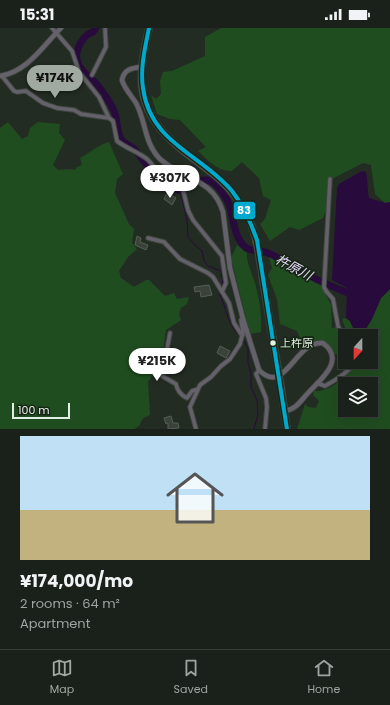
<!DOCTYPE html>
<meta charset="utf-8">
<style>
:root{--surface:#1a211a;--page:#272e27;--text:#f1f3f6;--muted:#9fa3a2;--line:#383e39;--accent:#a0aaa0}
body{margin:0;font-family:Poppins,"Noto Sans JP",sans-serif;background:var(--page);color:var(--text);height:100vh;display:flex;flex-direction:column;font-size:15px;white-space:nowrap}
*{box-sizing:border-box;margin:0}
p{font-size:13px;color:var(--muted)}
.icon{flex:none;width:22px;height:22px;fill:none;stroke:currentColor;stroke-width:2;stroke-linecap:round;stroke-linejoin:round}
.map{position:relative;height:401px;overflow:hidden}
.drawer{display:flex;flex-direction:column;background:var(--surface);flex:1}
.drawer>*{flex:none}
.needle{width:26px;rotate:201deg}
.tools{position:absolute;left:338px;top:301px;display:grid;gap:8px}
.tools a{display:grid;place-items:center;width:40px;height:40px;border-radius:0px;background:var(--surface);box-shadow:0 4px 16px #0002,0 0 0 1px var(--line);font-size:20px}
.scale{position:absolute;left:12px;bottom:10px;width:58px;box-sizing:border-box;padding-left:4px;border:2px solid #e3eee3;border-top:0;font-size:11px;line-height:14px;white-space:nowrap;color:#e3eee3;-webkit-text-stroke:3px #162615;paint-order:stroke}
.price{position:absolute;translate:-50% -34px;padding:0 9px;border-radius:14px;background:#fff;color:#222;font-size:13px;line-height:26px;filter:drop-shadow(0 1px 2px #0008)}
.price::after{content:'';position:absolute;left:50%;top:24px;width:12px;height:9px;margin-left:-6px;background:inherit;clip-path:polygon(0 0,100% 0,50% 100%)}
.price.on{background:var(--accent);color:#111}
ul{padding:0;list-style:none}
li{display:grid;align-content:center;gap:8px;height:212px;padding:0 20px}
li+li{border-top:1px solid var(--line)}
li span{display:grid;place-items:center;height:124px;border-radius:0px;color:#555}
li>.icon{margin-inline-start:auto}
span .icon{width:72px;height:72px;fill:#fffc;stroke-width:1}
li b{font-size:17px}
.status{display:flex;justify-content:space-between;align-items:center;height:28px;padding:0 20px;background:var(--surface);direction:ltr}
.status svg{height:11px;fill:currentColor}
.menu{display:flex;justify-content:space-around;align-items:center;height:56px;border-top:1px solid var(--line);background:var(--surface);font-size:11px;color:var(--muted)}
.menu a{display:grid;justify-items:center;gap:2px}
.menu .on{color:var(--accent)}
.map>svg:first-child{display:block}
.green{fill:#204d20;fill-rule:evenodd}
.water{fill:#280a3c}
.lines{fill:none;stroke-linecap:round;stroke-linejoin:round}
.stream{stroke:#280a3c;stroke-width:1}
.river{stroke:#280a3c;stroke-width:7}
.building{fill:#3b423a;stroke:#555d55}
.minor-casing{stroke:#3f463f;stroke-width:5.5}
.tertiary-casing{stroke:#3f463f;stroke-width:6}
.trunk-casing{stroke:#3f463f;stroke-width:8}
.minor{stroke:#64616a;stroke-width:3.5}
.tertiary{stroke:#64616a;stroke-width:4.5}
.trunk{stroke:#66656a;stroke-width:6}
.trunk-bridge-casing{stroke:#3f463f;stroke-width:8;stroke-linecap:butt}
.trunk-bridge{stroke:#66656a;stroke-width:6}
.bus-1-casing{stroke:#162615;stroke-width:7}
.bus-1{stroke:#00a9ce;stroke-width:4}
.bus-dot{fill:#e3eee3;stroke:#162615;stroke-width:1.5}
.labels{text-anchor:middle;stroke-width:3.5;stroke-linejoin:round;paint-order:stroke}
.bus-label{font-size:11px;fill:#e3eee3;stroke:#162615;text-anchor:start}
.water-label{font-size:13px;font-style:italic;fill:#e9d7fb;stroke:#162615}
.line-badge{stroke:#162615;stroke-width:1.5}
.badge-label{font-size:11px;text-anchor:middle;font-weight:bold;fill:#fff}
</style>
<div class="status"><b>15:31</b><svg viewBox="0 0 49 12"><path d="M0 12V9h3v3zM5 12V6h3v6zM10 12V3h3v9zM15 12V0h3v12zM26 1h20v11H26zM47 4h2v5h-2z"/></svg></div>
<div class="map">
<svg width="390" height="401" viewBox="0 0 390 401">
<rect width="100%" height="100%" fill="#232c23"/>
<path class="green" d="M221,0h169v174l-5,1 -10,-9 -4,-29 -8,-2 -35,18 -2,29 -3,8 -24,12 -9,-3 -20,14 -10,-17 5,-5 6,-19 -8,-4 -4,-18 -17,-16 -10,9c-13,1 -25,-11 -34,-20l8,-4 -26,-27 -10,-1 -13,-5 -6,-19 5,4 5,-5 -1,-13 3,-9 9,-1 33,-15v-19z
M8,94l14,17 6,-3 2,-8 8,-6 22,2 -1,9 6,7 -12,25 5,5 11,-1 6,1 2,-3 5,-2 -2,-7c10,-5 18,-13 29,-16l14,32 -6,5 -2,14 14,31 5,5 -2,14 5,6 -9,8 -9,14 2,7 13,9 12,-7h3l16,16 9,-3 3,6 12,-2 -2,7 -6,4 -2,6 2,6 -15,10 -4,27 -7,7 -3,12 -4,6 2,33 -7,3 -4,8 -5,3h-134v-301z
M237,217l10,8c-1,12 7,23 9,34 4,15 6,29 5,45l-11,2 -19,-76z
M268,227l52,28 11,22 1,23 4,-1 9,18v14l-5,2 -3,-7h-3c-3,-9 -8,-11 -16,-14l-15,5 -6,-14 -17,-7 -3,-25 -9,-24 4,-7z
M390,261v140h-93l8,-25 3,3 8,1 3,-7 -6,-6 1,-4c18,2 33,-17 43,-29h14v-26h-23l-6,-17 4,-1 4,3 4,9 10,2 8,-13 9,-21zM345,356h26v26h-26z"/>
<path class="water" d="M362,143l4,1c2,9 1,17 3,26l16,5 5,-1v87l-9,9 -9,21 -8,13 -10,-2 -4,-9 -4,-3 1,-30 -15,-8 5,-92 2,-4z"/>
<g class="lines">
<path class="stream" d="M178,162l3,5 6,25 1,17 4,5 10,9 2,10 4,5 13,5 2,14 -1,3
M220,263l-1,2c8,15 8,33 22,44
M243,311l5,10v14l3,10v14l6,13 1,14 -4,15"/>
<path class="river" d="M96,0l-3,4c-9,2 -18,17 -16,27 1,12 16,19 22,28 5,7 12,16 15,24 4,8 2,22 8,29 3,4 9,6 12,9 16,17 21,34 44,41 7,-5 20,-10 29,-10 9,1 19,17 22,24 5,14 4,32 16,43 6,5 16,3 23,6 16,7 29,16 44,24 11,6 24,11 36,16"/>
</g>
<path class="building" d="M167,165l9,5 -4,7 -8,-6z
M137,208l4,2 -1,4 8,3 -2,5 -11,-5z
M209,257l3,10 -11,2 -1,-6 -5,1 -1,-5z
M220,318l10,5 -4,7 -9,-5z
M171,388l2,7h5l1,5 -11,1v-6l-2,1 -2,-6z"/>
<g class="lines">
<defs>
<path id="minor" d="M52,0l20,23 7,21 20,25 10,21 4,3 4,20c9,7 21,11 30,18 12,11 15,26 33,28l7,-12
M92,47l14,-28 -1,-19
M2,48l12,15 3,1 9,-1 17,12 14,5 17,2 7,4 28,4
M330,151l-6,108 2,4 7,8 5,27 7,15
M180,159l3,3 5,20 5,10 29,36 4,27 -4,9
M148,210l16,4 16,17 28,14 5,4 16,26 5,20 7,11 2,1
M170,305l-5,27 -5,12 2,4 14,8c1,6 5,11 11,14l5,-7 6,-2
M259,342l-3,4 10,24 1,9 -2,22
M317,355l8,3c11,-6 23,-13 30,-24
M196,401l-6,-22 10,-22 11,-8 10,-11 9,-7 10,-15 3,-12 -2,-12 2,-1"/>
<path id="tertiary" d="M142,39c-10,1 -18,2 -20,13 2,8 9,15 14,23 10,18 8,40 24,56 23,21 53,19 63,53l7,56 13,51 16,51c26,27 36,-30 64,-27 23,17 -2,36 -14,49 -8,8 -12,17 -24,19
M0,48c27,-4 43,-30 61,-48"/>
<path id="trunk" d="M149,0c-3,13 -6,26 -7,39 -5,46 23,71 57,96 19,14 34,27 46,48 12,21 14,45 18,70 4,23 8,47 12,71
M281,359l6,42"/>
</defs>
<use href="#minor" class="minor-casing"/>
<use href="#tertiary" class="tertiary-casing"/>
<use href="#trunk" class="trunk-casing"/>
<use href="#minor" class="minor"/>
<use href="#tertiary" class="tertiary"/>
<use href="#trunk" class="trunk"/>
<defs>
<path id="trunk-bridge" d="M275,324l6,35"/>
</defs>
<use href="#trunk-bridge" class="trunk-bridge-casing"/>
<use href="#trunk-bridge" class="trunk-bridge"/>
<defs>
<path id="bus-1" d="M149,0c-4,20 -9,40 -6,60 7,55 58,66 89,103 12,15 19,32 25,49l30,189"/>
</defs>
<use href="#bus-1" class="bus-1-casing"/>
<use href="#bus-1" class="bus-1"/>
</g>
<circle class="bus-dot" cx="273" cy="315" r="3.5"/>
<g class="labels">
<g class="bus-label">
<text x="280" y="319">上杵原</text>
</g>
<g class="water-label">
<text transform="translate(294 239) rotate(28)" y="5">杵原川</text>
</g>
</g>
<rect class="line-badge" x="233" y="173" width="23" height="19" rx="4" fill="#00a9ce"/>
<g class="badge-label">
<text x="244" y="186">83</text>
</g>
</svg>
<div class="tools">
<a><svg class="needle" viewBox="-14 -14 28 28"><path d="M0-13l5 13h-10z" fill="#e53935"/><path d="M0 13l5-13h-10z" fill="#9fa3a2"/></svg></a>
<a><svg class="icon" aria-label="layers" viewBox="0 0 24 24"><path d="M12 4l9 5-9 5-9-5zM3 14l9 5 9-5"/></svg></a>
</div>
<div class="scale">100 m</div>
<b class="price on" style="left:55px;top:71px">¥174K</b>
<b class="price" style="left:170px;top:171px">¥307K</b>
<b class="price" style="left:157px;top:354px">¥215K</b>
</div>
<section class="drawer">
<ul>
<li><span style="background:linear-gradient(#bfe0f5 60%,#c2b280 0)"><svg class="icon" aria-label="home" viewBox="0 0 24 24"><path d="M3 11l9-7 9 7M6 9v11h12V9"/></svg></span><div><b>¥174,000/mo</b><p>2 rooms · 64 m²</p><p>Apartment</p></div></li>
</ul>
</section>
<nav class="menu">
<a class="on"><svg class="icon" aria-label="map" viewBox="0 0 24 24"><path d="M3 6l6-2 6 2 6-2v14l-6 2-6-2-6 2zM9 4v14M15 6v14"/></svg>Map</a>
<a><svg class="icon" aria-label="saved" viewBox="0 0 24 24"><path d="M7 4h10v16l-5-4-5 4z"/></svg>Saved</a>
<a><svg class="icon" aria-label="home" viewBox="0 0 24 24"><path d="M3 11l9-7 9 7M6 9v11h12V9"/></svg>Home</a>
</nav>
